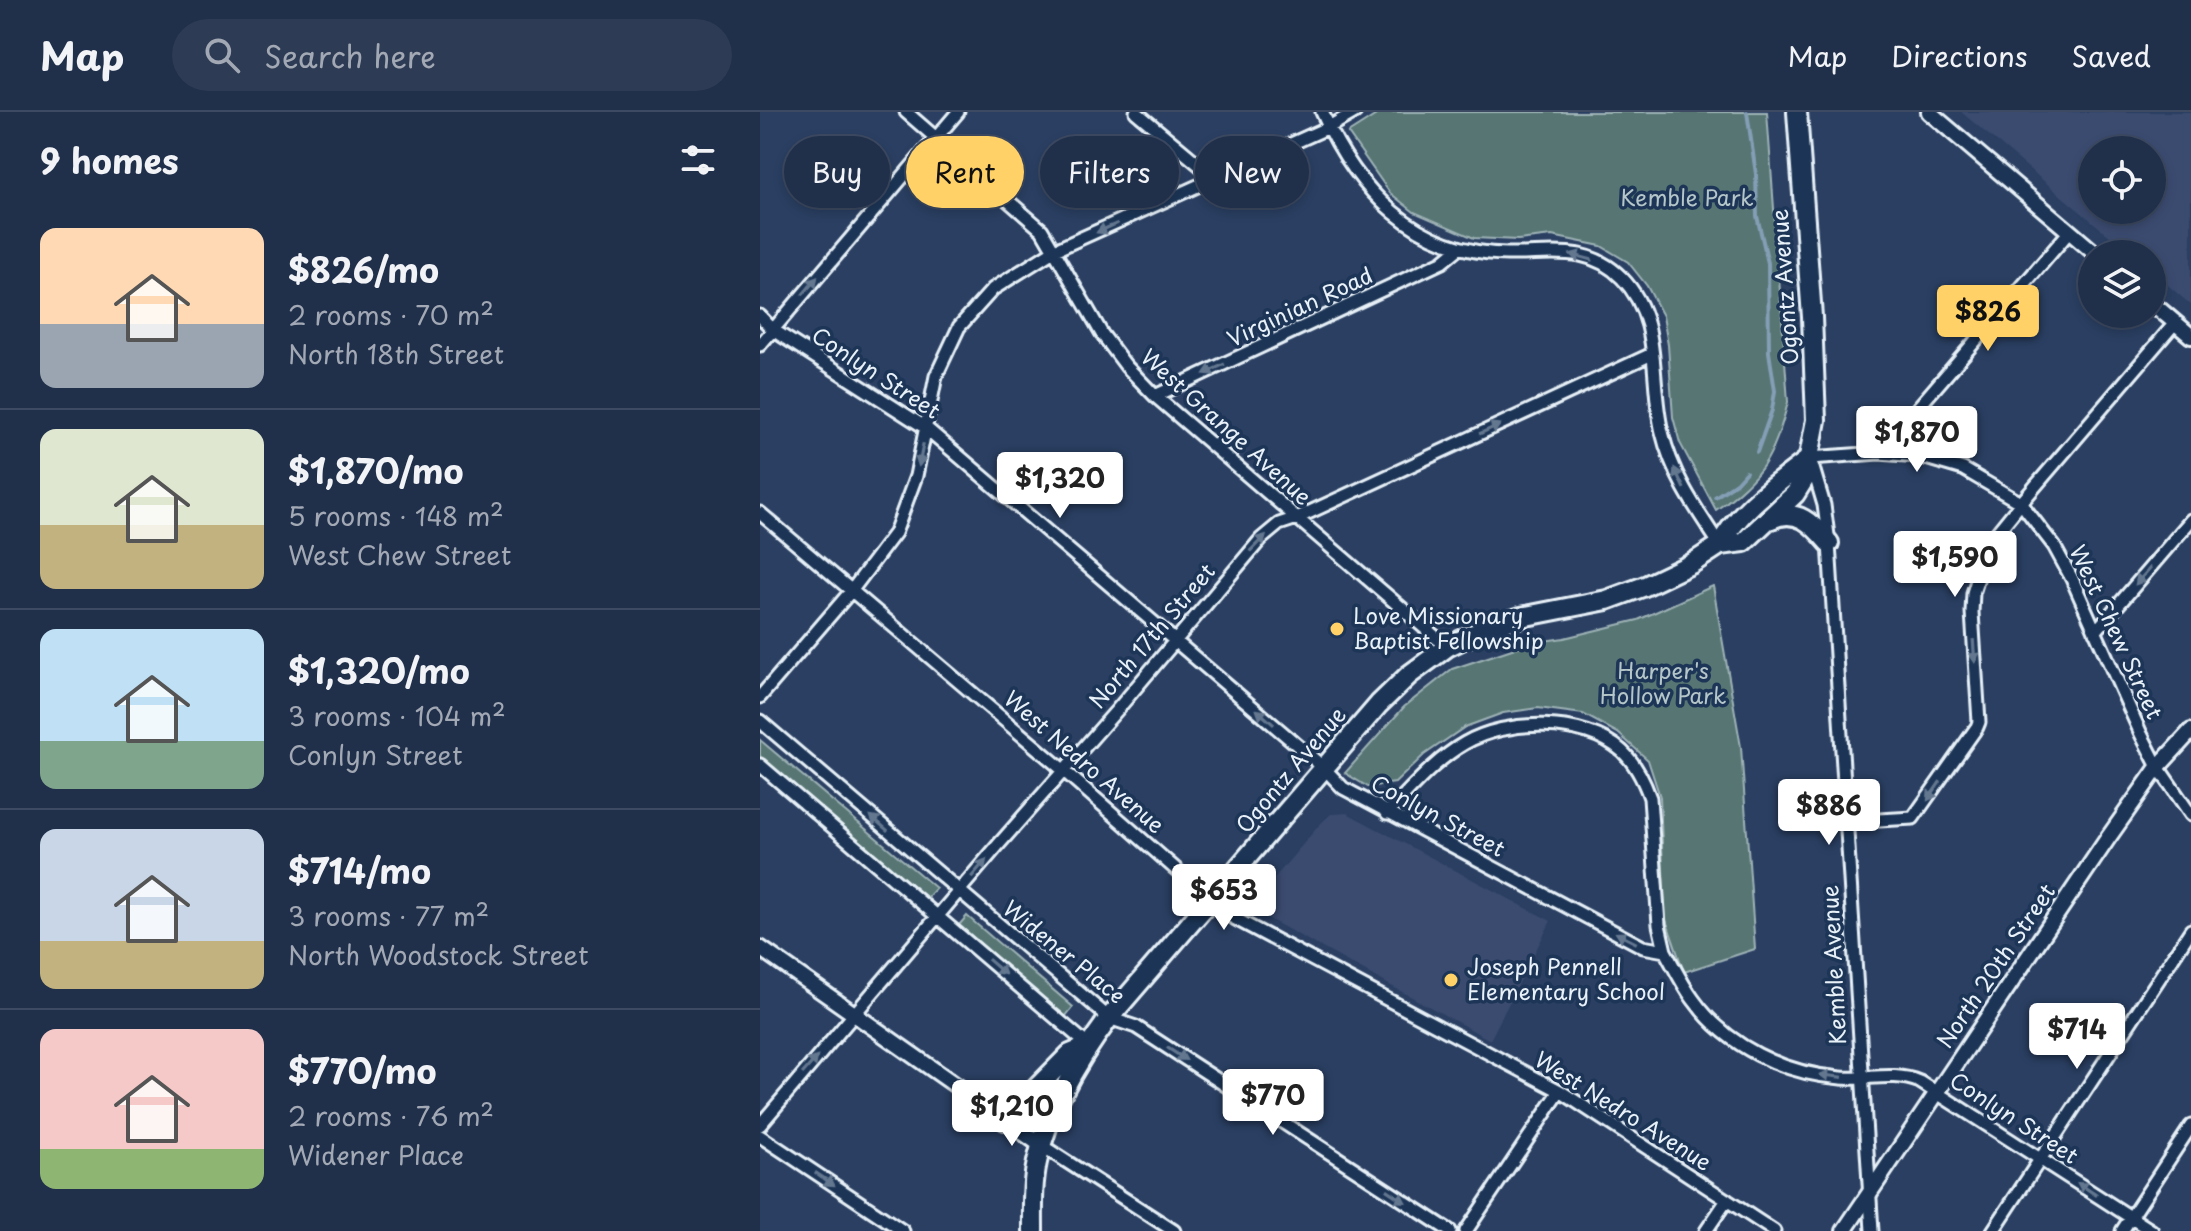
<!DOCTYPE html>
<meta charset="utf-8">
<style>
:root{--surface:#202f4a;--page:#2d3b54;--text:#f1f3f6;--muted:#a2a9b5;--line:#3d4a62;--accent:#ffd166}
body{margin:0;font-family:"Playpen Sans",sans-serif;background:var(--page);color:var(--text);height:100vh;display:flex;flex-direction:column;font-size:30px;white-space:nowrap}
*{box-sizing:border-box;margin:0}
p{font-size:26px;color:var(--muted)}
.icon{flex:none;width:44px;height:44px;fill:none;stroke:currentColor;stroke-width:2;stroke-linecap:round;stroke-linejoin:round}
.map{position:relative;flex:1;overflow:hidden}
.details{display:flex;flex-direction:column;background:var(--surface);width:760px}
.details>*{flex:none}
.hud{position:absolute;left:24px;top:24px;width:760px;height:72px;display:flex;gap:16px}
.buttons{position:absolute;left:1318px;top:24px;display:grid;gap:16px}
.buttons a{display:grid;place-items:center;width:88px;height:88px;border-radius:50%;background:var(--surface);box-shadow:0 4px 12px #0003,0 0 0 2px var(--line);font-size:40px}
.price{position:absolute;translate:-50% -68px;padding:0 18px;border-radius:8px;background:#fff;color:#222;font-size:26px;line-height:52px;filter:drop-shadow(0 2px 4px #0008)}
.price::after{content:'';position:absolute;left:50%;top:48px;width:24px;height:18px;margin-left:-12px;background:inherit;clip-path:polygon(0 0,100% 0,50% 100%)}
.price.selected{background:var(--accent);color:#111}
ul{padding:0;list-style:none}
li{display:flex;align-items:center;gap:24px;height:200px;padding:0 40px}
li+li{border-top:2px solid var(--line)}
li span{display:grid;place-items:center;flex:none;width:224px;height:160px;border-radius:16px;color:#555}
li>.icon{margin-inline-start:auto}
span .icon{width:96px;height:96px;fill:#fffc;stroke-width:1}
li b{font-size:34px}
h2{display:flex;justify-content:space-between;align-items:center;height:96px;padding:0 40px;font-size:34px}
.chip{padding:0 28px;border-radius:36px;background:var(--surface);box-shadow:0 4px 12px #0003,0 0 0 2px var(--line);font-size:28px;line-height:72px}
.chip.selected{background:var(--accent);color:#111}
header{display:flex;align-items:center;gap:48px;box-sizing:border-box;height:112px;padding:0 40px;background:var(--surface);border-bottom:2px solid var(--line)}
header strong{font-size:38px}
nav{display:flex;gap:44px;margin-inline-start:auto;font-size:28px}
.search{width:560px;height:72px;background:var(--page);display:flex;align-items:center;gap:20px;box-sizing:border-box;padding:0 28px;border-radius:44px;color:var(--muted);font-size:30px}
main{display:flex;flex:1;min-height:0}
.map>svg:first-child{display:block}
.built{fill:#3a4b6f;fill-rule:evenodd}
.green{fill:#567573;stroke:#9fb3b6;stroke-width:2}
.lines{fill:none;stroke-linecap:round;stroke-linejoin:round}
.stream{stroke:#849eb5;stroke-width:4}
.minor-casing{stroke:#e8f1f8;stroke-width:17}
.tertiary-casing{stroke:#e8f1f8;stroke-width:20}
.primary-casing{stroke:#e8f1f8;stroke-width:24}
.minor{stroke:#1d3557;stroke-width:11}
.tertiary{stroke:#1d3557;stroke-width:14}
.primary{stroke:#1d3557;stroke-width:18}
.oneway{fill:#64778f}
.poi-dot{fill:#ffd166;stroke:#1d3557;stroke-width:3}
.labels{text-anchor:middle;stroke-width:7;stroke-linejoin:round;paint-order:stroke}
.park-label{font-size:22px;fill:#b5c6c9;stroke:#1d3557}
.street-label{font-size:22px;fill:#e8f1f8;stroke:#1d3557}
.poi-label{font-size:22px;fill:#e8f1f8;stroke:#1d3557;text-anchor:start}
</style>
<header>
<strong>Map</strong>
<div class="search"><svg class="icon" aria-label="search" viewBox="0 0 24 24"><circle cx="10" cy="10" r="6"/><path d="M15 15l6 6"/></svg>Search here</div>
<nav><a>Map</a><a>Directions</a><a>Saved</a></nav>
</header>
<main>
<section class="details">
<h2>9 homes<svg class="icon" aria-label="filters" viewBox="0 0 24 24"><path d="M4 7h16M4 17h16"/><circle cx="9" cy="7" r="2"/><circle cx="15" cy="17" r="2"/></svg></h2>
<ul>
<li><span style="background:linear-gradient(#ffd9b3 60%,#9aa5b1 0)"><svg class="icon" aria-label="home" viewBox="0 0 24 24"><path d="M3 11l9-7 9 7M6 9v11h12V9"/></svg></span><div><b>$826/mo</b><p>2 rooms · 70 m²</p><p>North 18th Street</p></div></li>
<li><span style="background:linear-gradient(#dfe7d0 60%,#c2b280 0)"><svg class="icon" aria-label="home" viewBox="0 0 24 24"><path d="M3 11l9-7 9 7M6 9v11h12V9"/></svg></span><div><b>$1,870/mo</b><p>5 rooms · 148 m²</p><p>West Chew Street</p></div></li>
<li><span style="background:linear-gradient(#bfe0f5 70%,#7fa58c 0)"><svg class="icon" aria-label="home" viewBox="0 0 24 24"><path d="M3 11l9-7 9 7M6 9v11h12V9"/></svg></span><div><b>$1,320/mo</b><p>3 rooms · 104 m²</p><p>Conlyn Street</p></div></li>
<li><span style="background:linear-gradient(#c9d6e8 70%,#c2b280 0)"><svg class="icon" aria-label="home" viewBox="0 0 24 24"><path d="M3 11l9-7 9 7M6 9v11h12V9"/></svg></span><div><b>$714/mo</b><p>3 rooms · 77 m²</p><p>North Woodstock Street</p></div></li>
<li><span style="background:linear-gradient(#f6c9c9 75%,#8fb573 0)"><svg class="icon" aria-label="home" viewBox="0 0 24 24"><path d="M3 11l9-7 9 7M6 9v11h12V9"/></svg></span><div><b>$770/mo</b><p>2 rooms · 76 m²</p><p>Widener Place</p></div></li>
</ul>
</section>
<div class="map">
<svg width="1431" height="1119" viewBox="0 0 1431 1119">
<rect width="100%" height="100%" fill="#2a3f62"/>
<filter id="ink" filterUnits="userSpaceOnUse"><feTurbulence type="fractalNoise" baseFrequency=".0125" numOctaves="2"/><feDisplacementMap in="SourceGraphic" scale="16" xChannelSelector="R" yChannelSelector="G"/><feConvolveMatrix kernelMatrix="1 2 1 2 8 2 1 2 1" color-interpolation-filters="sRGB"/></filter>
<g filter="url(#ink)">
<path class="built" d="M1201,0h230v193l-39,-33v-18h-21zM1332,38h60v60h-60z
M587,701l204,108 -61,119 -241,-132 71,-84 11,-10z"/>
<path class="green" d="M621,0h386l21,290c-14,56 -26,75 -72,108l-36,-67 -7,-26 -5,-72 -5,-29 -16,-30 -19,-24 -27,-16 -49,-10 -34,4 -44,-2 -60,-26 -24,-19 -42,-60z
M953,474l28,161 14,202 -71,23 -19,-55 -5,-120 -12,-37 -30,-27 -35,-19 -45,-6 -35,5 -38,14 -41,28 -29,28 -27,4 -23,-14 59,-66 48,-38 78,-26 34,-5 74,-18z
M0,628l176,148 -9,10 -167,-142z
M207,804l106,91 -8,10 -106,-92z"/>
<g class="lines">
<path class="stream" d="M987,0l9,62 1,42 11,47 1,89 6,39 -3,19 -15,42
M955,385l21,-14 10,-11"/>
<defs>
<path id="minor" d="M146,0l136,118 60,104 24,32 29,30 292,251
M376,0l79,66
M562,0c35,79 94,141 185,142 42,1 80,-11 115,24 41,42 27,101 40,154 10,43 34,77 58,113
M0,204l13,14 153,98 398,340 19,20 300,159 22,4c9,16 17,33 28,48 33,47 91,75 148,79 28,2 52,-7 79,4l232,149
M0,233l198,-233
M395,284l287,-134 17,-14
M1119,341l191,-222
M0,401l303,257 165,145 332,176 214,140
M1335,520l96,-112
M0,585l92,-107 43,-57 21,-57 20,-100 23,-49 34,-38 62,-39 274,-123 26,-15
M0,609l349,297 27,9 314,204
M0,653l329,281
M627,701c24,-24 48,-53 78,-70 41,-24 119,-26 157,8 14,13 22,30 28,47l9,127 6,26
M1085,710l68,-4 64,-91 2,-5 -7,-110 1,-19 15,-46 7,-12 26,-32 154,-180
M0,1013l239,-281 118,-134 144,-171 18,-15 18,-6 355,-164
M0,1024l143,95
M281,1033l133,86
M706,1119l94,-140
M946,1119l21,-31
M1112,1119l-43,-688 -5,-38 -14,-47 69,-5 40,3 44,13 58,34 33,43 18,33 69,155 17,33 33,48
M1233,1119l198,-301
M1362,1119l69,-105"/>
<path id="tertiary" d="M1169,0l167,142
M1392,191l39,33
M0,836l281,197
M1084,1119l264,-393 50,-71 33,-36"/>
<path id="primary" d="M1011,407c26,-12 42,5 58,24
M960,433c19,-36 58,-62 90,-87
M245,1008l65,-66 19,-8
M273,1119c0,-23 -1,-46 4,-69 11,-52 40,-101 72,-144l270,-314 30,-29 38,-28 37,-18 37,-12 86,-17 38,-14 46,-22 29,-19 24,-3 51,-48 10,-16 11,-58 -4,-103 -15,-205"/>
</defs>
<use href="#minor" class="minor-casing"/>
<use href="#tertiary" class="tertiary-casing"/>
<use href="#primary" class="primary-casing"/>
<use href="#minor" class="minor"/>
<use href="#tertiary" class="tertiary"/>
<use href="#primary" class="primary"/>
</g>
<defs><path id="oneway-solid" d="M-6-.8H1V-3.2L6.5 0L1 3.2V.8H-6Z" transform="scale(2)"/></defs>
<g class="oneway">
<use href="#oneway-solid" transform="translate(347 116) rotate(156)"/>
<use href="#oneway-solid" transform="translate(821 145) rotate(-165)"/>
<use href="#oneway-solid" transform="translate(50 174) rotate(-50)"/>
<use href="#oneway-solid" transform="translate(454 257) rotate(155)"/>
<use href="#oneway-solid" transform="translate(730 317) rotate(-25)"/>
<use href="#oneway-solid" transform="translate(161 343) rotate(101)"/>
<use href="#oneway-solid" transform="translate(919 366) rotate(-115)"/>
<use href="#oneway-solid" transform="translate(498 431) rotate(-46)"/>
<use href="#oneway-solid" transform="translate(1383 464) rotate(131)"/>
<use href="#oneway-solid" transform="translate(1214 539) rotate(86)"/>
<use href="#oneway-solid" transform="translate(505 605) rotate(-139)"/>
<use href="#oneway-solid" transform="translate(1174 679) rotate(124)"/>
<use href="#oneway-solid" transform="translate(119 711) rotate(-139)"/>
<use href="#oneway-solid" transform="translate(219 756) rotate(-50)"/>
<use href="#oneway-solid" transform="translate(866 826) rotate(-153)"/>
<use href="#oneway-solid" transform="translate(237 855) rotate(41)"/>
<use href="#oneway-solid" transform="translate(417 942) rotate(33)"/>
<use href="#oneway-solid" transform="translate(50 953) rotate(-49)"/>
<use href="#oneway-solid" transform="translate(1071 964) rotate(-173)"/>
<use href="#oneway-solid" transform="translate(65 1067) rotate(34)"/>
<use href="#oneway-solid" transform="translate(1327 1077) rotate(-147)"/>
<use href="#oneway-solid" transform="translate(636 1084) rotate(33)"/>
</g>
</g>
<g class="poi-dot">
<circle cx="577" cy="517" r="8"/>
<circle cx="691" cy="868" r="8"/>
</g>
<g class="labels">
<g class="park-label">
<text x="927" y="94">Kemble Park</text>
<text x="903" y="567">Harper's<tspan x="903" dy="25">Hollow Park</tspan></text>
</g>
<g class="street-label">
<text transform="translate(1025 175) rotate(-94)" y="8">Ogontz Avenue</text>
<text transform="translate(540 195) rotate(-25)" y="8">Virginian Road</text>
<text transform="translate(116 261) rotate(33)" y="8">Conlyn Street</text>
<text transform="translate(466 315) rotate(42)" y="8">West Grange Avenue</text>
<text transform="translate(1356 520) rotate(65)" y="8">West Chew Street</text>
<text transform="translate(392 524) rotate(-50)" y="8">North 17th Street</text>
<text transform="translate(324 650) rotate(41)" y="8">West Nedro Avenue</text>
<text transform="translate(531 658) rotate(-50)" y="8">Ogontz Avenue</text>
<text transform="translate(678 704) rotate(28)" y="8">Conlyn Street</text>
<text transform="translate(304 840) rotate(39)" y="8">Widener Place</text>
<text transform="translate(1074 853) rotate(-93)" y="8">Kemble Avenue</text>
<text transform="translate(1236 854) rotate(-56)" y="8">North 20th Street</text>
<text transform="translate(863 999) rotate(32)" y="8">West Nedro Avenue</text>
<text transform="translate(1254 1006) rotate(33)" y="8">Conlyn Street</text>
</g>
<g class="poi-label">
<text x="593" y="512">Love Missionary<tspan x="593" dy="25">Baptist Fellowship</tspan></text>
<text x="707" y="863">Joseph Pennell<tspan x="707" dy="25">Elementary School</tspan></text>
</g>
</g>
</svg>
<div class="buttons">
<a><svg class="icon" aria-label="locate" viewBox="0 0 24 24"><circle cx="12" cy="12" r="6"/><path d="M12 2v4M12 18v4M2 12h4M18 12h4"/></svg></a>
<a><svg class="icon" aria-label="layers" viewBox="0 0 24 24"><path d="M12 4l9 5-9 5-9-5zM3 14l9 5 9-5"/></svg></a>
</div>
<b class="price selected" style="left:1228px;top:241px">$826</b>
<b class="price" style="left:1157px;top:362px">$1,870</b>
<b class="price" style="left:300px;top:408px">$1,320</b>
<b class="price" style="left:1195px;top:487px">$1,590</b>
<b class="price" style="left:1069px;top:735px">$886</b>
<b class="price" style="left:464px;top:820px">$653</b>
<b class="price" style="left:1317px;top:959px">$714</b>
<b class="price" style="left:513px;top:1025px">$770</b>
<b class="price" style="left:252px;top:1036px">$1,210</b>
<div class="hud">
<a class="chip">Buy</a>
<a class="chip selected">Rent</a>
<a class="chip">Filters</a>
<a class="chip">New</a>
</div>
</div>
</main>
